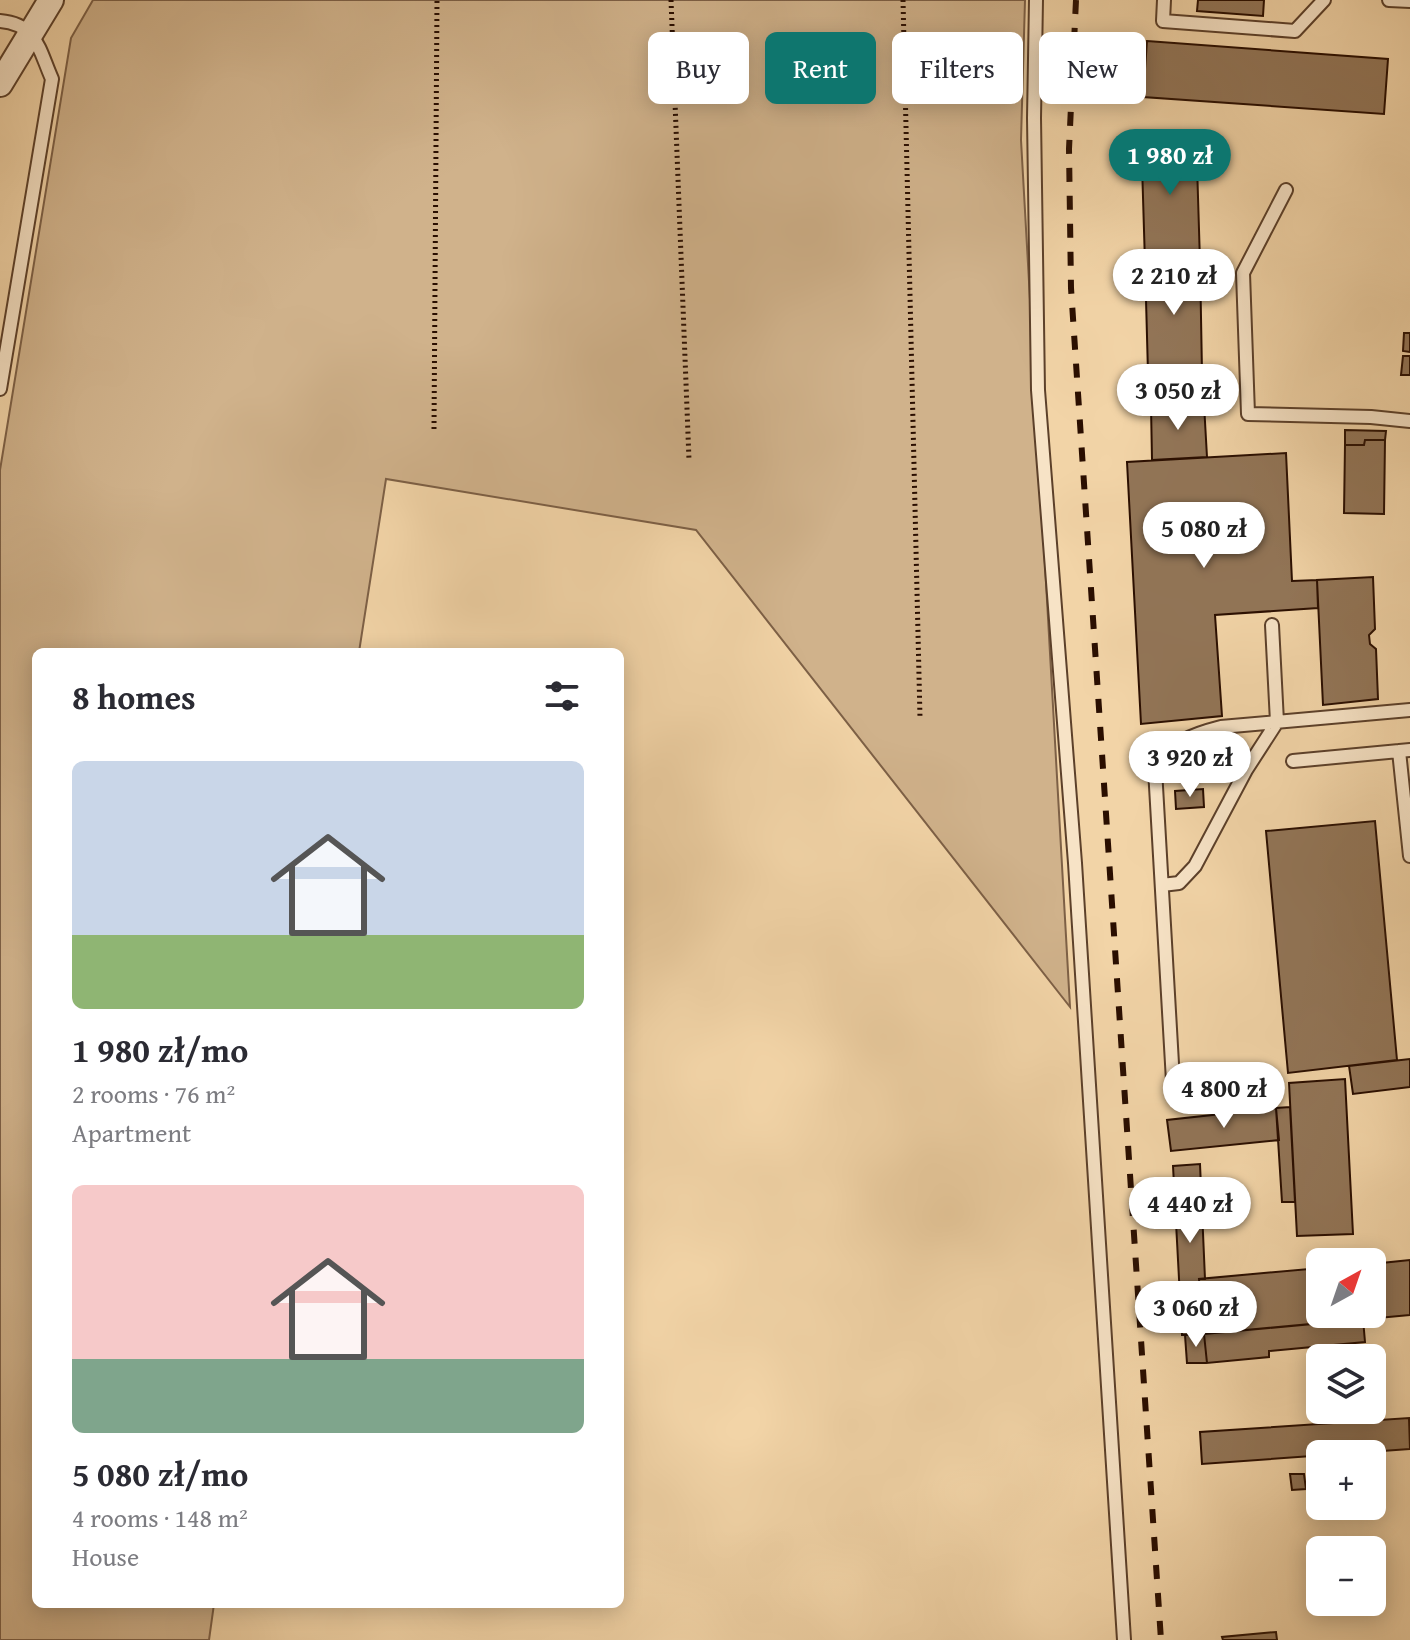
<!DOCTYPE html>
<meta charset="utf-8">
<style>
:root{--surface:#fff;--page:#f2f2f3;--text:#2b2b33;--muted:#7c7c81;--accent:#0f766e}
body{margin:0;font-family:"Gentium Book Plus",serif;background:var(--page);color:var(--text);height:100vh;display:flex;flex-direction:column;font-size:30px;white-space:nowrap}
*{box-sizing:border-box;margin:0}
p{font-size:26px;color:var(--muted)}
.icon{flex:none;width:44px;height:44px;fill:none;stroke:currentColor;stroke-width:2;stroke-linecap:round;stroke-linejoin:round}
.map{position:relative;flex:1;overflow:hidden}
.details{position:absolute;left:32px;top:648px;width:592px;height:960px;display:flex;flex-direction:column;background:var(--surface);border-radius:12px;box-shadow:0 4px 20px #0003}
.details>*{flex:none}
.banner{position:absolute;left:648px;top:32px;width:642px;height:72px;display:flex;gap:16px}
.needle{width:52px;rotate:40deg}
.buttons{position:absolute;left:1306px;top:1248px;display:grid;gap:16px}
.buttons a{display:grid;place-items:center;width:80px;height:80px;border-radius:12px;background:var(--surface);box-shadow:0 4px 20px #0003;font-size:40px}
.price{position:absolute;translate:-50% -68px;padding:0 18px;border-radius:28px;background:#fff;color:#222;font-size:26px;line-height:52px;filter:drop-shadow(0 2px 4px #0008)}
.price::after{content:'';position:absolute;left:50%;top:48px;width:24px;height:18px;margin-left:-12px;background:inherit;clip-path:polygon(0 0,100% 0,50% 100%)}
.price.current{background:var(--accent);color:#fff}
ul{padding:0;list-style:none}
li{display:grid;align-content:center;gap:16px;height:424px;padding:0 40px}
li span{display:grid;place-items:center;height:248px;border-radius:12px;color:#555}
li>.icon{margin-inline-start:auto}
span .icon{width:144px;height:144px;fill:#fffc;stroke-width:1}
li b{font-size:34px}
h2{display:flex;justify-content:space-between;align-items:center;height:96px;padding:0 40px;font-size:34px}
.chip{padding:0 28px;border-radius:12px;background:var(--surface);box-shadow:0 4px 20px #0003;font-size:28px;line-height:72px}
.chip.current{background:var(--accent);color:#fff}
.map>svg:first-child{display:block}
.green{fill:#d0b28b;stroke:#7d6046;stroke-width:2}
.building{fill:#927557;stroke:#2a0e00;stroke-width:2}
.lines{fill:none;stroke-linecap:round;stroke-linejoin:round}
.lane-casing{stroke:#5c402a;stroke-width:16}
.street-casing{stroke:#5c402a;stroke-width:28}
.path{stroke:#2a0e00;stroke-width:5;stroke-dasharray:2 4;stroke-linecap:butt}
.lane{stroke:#f7e3c6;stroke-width:12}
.street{stroke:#f7e3c6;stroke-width:24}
.rail{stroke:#2a0e00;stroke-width:6;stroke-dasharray:14 14;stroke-linecap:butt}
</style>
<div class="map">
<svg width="1410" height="1640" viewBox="0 0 1410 1640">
<rect width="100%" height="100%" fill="#f2d4a7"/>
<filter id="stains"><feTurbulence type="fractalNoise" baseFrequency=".0025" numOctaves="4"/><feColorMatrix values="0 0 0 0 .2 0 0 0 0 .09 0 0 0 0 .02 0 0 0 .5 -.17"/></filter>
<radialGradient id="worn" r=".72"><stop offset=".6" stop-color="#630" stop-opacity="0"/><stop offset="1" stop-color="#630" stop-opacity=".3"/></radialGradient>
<path class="green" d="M93,0h932l-4,140 49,867 -374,-477 -310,-51 -27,173h-323v952h178l-5,36h-209v-1170l71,-432z"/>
<path class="building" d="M1198,0h66l-1,16 -66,-5z
M1147,41l241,18 -4,55 -241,-17z
M1141,131l55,1 4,130 -55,1z
M1200,262l2,110 -54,1 -3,-110z
M1404,333h6v19l-7,-1z
M1403,356h7v19h-9z
M1204,404l3,53 -55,3 -1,-54z
M1345,430l41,1 -1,9h-20l-1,5h-19z
M1365,440h20l-1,74 -40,-1 1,-68h19z
M1286,453l6,128 25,-1 1,28 -103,7 7,101 -81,8 -14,-262z
M1373,577l2,52 -6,6 1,9 6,5 2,50 -55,6 -6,-125z
M1203,789l1,18 -28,2 -1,-18z
M1375,821l22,239 -109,13 -22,-242z
M1410,1059v28l-57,7 -4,-28z
M1345,1079l8,155 -56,2 -8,-153z
M1290,1107l5,95h-13l-6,-94z
M1276,1108l3,32 -108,11 -4,-31z
M1200,1164l5,115h-6l5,55 -22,1 -9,-169z
M1410,1260v55l-206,19 -5,-55 121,-11v46h52v-50z
M1363,1319l2,23 -96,9v6l-62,6 -3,-29z
M1204,1334l3,29h-20l-2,-28z
M1409,1418l1,31 -208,15 -2,-32z
M1290,1474h14l2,15 -14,1z
M1276,1632l1,8h-54l-1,-3z"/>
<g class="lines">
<defs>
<path id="lane" d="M1036,0l-2,118 4,272 37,473 49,777
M1164,0l-1,21 132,10 29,-31
M1389,0l21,1
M0,21c37,3 39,29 52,58l-52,310
M1286,190l-43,83 5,141 123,3 39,4
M1399,751l11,105
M1293,761l117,-11
M1162,885l17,-2 16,-17 51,-96 31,-48 -5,-97
M1173,1081l-18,-312c19,-28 35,-34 66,-42l189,-17"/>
<path id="street" d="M0,84l51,-84"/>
</defs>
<use href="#lane" class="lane-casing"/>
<use href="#street" class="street-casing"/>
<path class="path" d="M671,0l18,460
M903,0l17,718
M434,429l3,-429"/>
<use href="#lane" class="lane"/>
<use href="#street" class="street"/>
<path class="rail" d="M1076,0l-7,149 2,139 90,1352"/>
</g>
<rect width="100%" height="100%" filter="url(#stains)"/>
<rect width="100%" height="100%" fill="url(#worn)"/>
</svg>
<div class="buttons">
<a><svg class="needle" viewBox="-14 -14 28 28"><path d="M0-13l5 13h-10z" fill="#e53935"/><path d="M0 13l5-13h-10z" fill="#7c7c81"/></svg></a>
<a><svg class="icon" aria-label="layers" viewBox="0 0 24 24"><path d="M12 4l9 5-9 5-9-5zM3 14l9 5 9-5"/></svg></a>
<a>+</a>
<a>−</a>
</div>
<b class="price current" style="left:1170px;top:197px">1 980 zł</b>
<b class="price" style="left:1174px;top:317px">2 210 zł</b>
<b class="price" style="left:1178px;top:432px">3 050 zł</b>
<b class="price" style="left:1204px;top:570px">5 080 zł</b>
<b class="price" style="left:1190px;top:799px">3 920 zł</b>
<b class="price" style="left:1224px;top:1130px">4 800 zł</b>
<b class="price" style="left:1190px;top:1245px">4 440 zł</b>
<b class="price" style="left:1196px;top:1349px">3 060 zł</b>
<div class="banner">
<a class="chip">Buy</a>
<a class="chip current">Rent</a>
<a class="chip">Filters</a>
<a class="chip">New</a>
</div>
<section class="details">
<h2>8 homes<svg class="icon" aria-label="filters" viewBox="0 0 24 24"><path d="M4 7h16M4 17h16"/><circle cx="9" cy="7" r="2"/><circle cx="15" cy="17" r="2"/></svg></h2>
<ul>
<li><span style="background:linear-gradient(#c9d6e8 70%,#8fb573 0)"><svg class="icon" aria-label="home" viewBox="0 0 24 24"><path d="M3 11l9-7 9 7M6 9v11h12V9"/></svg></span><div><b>1 980 zł/mo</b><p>2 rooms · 76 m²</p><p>Apartment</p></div></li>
<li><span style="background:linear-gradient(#f6c9c9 70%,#7fa58c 0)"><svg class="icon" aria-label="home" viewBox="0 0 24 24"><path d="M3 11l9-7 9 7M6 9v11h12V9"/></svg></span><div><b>5 080 zł/mo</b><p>4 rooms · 148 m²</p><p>House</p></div></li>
</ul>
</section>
</div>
